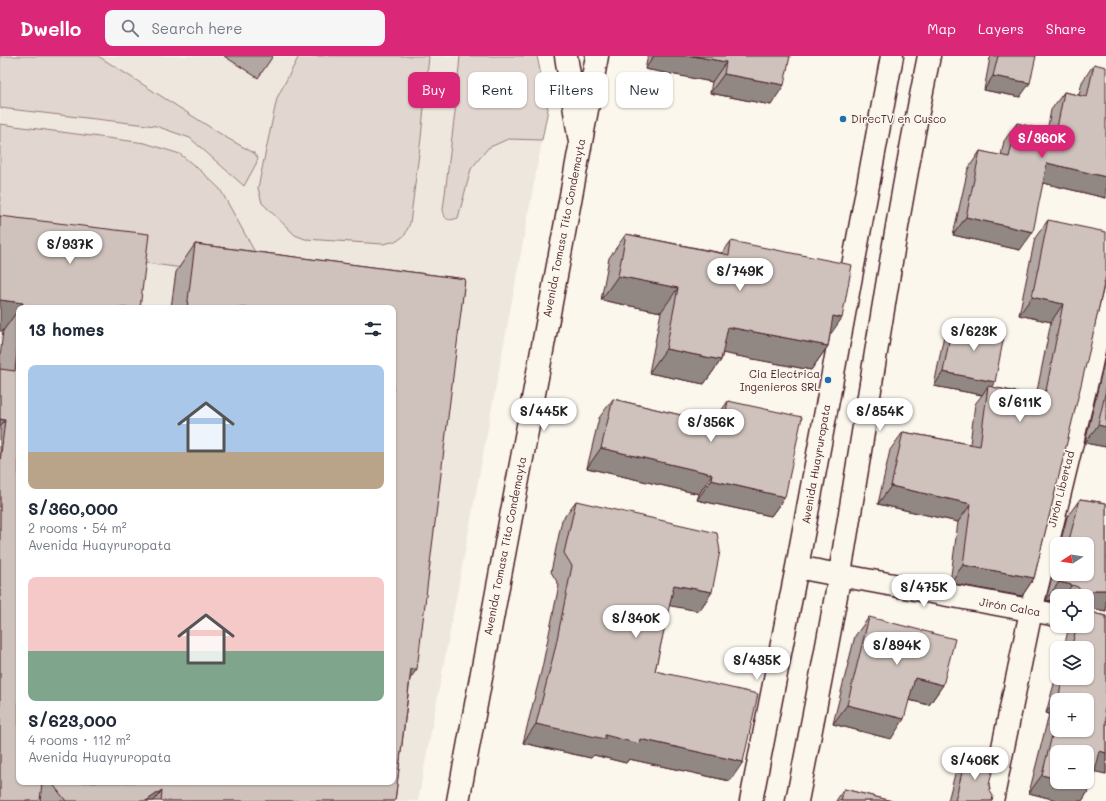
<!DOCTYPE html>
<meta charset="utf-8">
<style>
:root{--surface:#fff;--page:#f6f6f7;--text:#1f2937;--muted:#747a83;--accent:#db2777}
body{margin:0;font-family:Mali,sans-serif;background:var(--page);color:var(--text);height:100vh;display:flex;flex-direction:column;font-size:15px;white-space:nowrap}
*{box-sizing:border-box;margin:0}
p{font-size:13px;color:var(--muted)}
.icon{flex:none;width:22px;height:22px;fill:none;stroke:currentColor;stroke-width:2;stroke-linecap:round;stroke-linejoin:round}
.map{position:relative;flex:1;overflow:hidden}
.sheet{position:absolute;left:16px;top:249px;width:380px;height:480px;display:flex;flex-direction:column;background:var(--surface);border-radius:8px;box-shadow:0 1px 3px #0004}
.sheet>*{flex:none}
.guide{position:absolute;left:408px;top:16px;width:380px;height:36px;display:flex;gap:8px}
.needle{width:26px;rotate:258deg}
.buttons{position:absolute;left:1050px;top:481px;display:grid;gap:8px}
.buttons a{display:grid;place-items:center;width:44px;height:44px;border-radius:8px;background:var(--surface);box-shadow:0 1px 3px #0004;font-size:20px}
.price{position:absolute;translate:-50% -34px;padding:0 9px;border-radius:14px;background:#fff;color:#222;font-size:13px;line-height:26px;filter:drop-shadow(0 1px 2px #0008)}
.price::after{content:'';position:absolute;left:50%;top:24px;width:12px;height:9px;margin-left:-6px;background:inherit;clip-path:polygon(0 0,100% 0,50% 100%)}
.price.selected{background:var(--accent);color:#fff}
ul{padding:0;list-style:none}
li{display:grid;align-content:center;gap:8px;height:212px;padding:0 12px}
li span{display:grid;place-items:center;height:124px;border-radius:8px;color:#555}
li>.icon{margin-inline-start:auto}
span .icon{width:72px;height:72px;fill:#fffc;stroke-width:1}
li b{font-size:17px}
h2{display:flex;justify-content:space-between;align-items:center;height:48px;padding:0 12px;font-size:17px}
.pill{padding:0 14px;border-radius:8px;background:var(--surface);box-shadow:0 1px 3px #0004;font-size:14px;line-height:36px}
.pill.selected{background:var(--accent);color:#fff}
header{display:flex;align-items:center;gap:24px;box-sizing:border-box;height:56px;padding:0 20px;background:var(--accent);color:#fff}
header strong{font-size:19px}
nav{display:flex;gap:22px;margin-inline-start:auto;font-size:14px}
.search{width:280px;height:36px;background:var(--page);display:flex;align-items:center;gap:10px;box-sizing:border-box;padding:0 14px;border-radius:8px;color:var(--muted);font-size:15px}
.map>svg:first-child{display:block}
.built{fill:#eee7de;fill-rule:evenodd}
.green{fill:#e2d7d0;stroke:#967b7e}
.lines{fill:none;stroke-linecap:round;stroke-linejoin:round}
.street-casing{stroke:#4a1f2b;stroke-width:25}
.secondary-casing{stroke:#4a1f2b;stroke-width:25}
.street{stroke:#fbf7ec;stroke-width:22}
.secondary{stroke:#fbf7ec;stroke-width:22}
.wall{fill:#b2a7a2;stroke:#4a1f2b;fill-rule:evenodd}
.shaded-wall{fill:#918884;stroke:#4a1f2b}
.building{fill:#cfc2bc;stroke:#4a1f2b}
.poi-dot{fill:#1f6fb2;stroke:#fbf7ec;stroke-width:1.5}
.labels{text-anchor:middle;stroke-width:3;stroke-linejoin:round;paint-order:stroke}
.poi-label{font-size:11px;fill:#4a1f2b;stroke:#fbf7ec;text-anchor:start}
.street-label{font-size:11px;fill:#4a1f2b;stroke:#fbf7ec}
</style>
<header>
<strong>Dwello</strong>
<div class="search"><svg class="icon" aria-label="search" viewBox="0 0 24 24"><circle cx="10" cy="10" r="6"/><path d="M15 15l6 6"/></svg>Search here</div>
<nav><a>Map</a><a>Layers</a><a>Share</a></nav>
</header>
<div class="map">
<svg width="1106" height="745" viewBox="0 0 1106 745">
<rect width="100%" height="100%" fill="#fbf7ec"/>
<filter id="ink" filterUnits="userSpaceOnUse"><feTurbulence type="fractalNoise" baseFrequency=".025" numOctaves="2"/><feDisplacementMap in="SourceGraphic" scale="8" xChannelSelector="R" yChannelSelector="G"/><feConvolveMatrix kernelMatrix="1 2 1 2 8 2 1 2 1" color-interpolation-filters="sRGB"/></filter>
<g filter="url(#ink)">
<path class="built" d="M0,0h537l11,53 -130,692h-418zM19,252h374v474h-374z"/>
<path class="green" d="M0,0h98l129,82 27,15 4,5 -2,6 -12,22 -54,-48 -34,-12 -156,-18z
M299,0h130l-8,82 -11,85 -5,12 -8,6 -14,3 -78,-5 -10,-4 -33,-32 -4,-15 19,-90z
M460,0h77l11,53 -6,31 -34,-1 -20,9 -17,21 -13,49c-10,3 -13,3 -15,-8l12,-98z
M0,68l145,19 35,11 22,18 18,17 41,74 16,18 -277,-38z"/>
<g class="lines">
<defs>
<path id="street" d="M458,745l139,-745
M992,745l39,-190 59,-242 16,-75"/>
<path id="secondary" d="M566,0l14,86
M797,511l42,8 218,40
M751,745l46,-234 95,-511
M797,745c15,-76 30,-152 43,-228 29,-172 54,-346 89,-517"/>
</defs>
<use href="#street" class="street-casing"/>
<use href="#secondary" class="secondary-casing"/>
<use href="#street" class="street"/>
<use href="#secondary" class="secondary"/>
</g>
<path class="wall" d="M224,0h49l-15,22z
M648,0h142l-19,49 -61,-12 2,-11 -67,-13z
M992,0h44l-16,41 -36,-7 6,-32z
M1094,8l12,134 -63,-15 -23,67 -67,-15 15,-66 12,-18 21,5 3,-15 13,-18 30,8 4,-21 13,-18 15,3 3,-13z
M0,160l140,92h-121v474h374v-474h-222l5,-36 19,-28 270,35 -55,400 -15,122h-395v-444l3,-26z
M1048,164l57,62 -71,296 -12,18 -72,-13 8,-61 -80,-18 12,-54 13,-18 67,12 5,-40 7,-9 -48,-9 10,-51 9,-14 39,66 44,9 15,-74 -32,-7 16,-77z
M626,178l96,19 9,-12 99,95 -2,10 -17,24 -88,-17 -2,7 -17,24 -55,-11 12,-61 -60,-12 8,-42z
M1106,298v93l-21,-4z
M613,343l101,24 1,-3 13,-19 57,96 -14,19 -74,-16 2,-6 -112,-26 12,-50z
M1080,443l26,4v108l-17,-3 3,3 5,3 9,2v88l-2,8 2,1v61l-11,-3 -4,16 -9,14h-22l-31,-8 20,-79 -3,-1 11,-40v5h30v-30h-23l5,-22h18v-30h-30v6l-11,-2 11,-43v17h30v-30h-27l7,-27zM1057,644h30v30h-30zM1057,696h30v30h-30z
M576,445l136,91 -13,19 -30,-6 -14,66 75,110 -101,-22 -3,4 -32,-8 -3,3 -68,-15 19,-75 17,-83 -8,-13 11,-52z
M869,561l74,68 -14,20 -20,-5 -18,39 -58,-15 22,-88z
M966,700l23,29 3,16h-44l8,-31z
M844,733l48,12h-56z"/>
<path class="shaded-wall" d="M654,0h39l33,6 -14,20 -67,-13z
M724,18l60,11 -13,20 -61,-12z
M993,20l37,7 -10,14 -36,-7z
M1047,107l59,14v21l-71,-17z
M966,161l67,15 -13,18 -67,-15z
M618,220l60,12 -17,24 -60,-12z
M1032,241l31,7 -12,18 -32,-7z
M0,244l23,3 -20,28h-3z
M833,260l9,2 -17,24z
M728,271l100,19 -17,24 -100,-19z
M666,293l55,11 -17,24 -55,-11z
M943,316l52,10 -8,12 1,-8 -6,9 -48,-9z
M0,363l5,1 -5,7z
M1098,369l8,2v20l-21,-4z
M601,392l111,26 -13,20 -112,-26z
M711,424l74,17 -14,19 -74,-16z
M891,430l80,18 -13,18 -80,-18z
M963,509l71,13 -12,18 -72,-13z
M1059,526l13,3 -8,11h-7v6l-11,-2z
M674,529l38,7 -13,19 -39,-7z
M1095,534h11v21l-17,-3h-2v-9l4,-6z
M411,613h6l-20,28z
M915,622l28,7 -14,20 -28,-7z
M1059,639l3,1 -3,4h-2v3l-8,11 -3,-1z
M847,649l57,14 -13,20 -58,-15z
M536,668l69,11 35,4 103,23 -13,19 -101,-22 -3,4 -32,-8 -3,3 -68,-15z
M1100,695l6,2v21l-19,-4z
M1042,719l15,4v3h13l21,5 -9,14h-22l-31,-8z
M162,734l-8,11h-8z"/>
<path class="building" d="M693,0h97l-6,29 -60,-11 2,-12z
M998,0h38l-6,27 -37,-7z
M1094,8l12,3v110l-59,-14 -14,69 -67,-15 14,-66 29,6 8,-34 39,10 8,-41 23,5z
M0,160l149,18 -9,74h-118l1,-5 -23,-3z
M1048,164l58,12v43l-16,73 -56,230 -71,-13 8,-61 -80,-18 12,-54 77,14 8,-60 55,12 2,-8 1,1 17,-87 -31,-7z
M626,178l103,21 2,-14 121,24 -10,53 -9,-2 -5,30 -100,-19 -7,33 -55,-11 12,-61 -60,-12z
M195,188l270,35 -48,390h-6l-16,132h-234l1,-11 -16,11h-80l-15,-19h342v-474h-206z
M953,265l52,10 -10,51 -52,-10z
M19,279v447h23l-2,19h-40v-339l5,-42 -5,-1v-50l15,2z
M1106,334v37l-8,-2z
M613,343l110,26 5,-24 74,16 -17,80 -74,-17 1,-6 -111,-26z
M1080,443l26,4v87h-11l-4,3 -3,6v7l4,5 5,3 9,2v88l-2,8 2,1v40l-6,-2 -9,36 -21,-5h17v-30h-30v27l-15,-4 15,-59v14h30v-30h-26l1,-4 -3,-1 4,-17h24v-30h-16l6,-22h10v-30l-5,-1 -1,-3 -3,-5 -6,-2 -13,-3 2,-8h26v-30h-19z
M576,445l141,32 3,18 -8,41 -38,-7 -19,86 103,23 -15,68 -103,-23 -1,5 -34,-9v4l-69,-15 19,-75 17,-83 -8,-13z
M869,561l86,22 -12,46 -28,-7 -11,41 -57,-14z
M966,700l28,8 -5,21 1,6 3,5 -1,5h-37z
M844,733l48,12h-51z"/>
</g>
<g class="poi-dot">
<circle cx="843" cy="63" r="4"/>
<circle cx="828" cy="324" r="4"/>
</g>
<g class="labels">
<g class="poi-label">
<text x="851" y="67">DirecTV en Cusco</text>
<text x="820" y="322" text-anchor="end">Cia Electrica<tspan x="820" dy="13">Ingenieros SRL</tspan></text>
</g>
<g class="street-label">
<text transform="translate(564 172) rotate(-79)" y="4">Avenida Tomasa Tito Condemayta</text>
<text transform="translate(816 408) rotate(-80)" y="4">Avenida Huayruropata</text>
<text transform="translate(1061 433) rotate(-76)" y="4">Jirón Libertad</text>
<text transform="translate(505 490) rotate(-79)" y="4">Avenida Tomasa Tito Condemayta</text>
<text transform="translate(1010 551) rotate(10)" y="4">Jirón Calca</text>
</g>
</g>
</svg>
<div class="buttons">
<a><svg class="needle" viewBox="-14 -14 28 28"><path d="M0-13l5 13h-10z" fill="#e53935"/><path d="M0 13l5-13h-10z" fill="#747a83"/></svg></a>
<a><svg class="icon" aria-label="locate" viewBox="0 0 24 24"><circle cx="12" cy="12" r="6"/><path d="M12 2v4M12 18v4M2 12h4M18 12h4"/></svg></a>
<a><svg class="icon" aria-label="layers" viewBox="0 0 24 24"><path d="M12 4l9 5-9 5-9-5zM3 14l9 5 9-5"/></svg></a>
<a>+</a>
<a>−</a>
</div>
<b class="price selected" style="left:1042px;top:103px">S/360K</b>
<b class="price" style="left:70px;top:209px">S/937K</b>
<b class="price" style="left:740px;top:236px">S/749K</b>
<b class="price" style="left:974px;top:296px">S/623K</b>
<b class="price" style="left:1020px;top:367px">S/611K</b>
<b class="price" style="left:544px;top:376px">S/445K</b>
<b class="price" style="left:880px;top:376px">S/854K</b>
<b class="price" style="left:711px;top:387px">S/356K</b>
<b class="price" style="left:924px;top:552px">S/475K</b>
<b class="price" style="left:636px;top:583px">S/340K</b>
<b class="price" style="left:897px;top:610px">S/894K</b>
<b class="price" style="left:757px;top:625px">S/435K</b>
<b class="price" style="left:975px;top:725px">S/406K</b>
<div class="guide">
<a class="pill selected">Buy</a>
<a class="pill">Rent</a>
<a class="pill">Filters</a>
<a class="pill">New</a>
</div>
<section class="sheet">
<h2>13 homes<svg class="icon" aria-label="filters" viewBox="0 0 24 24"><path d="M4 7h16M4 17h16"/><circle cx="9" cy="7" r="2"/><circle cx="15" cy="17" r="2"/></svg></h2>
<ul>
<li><span style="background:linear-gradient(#a9c7e8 70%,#b9a48a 0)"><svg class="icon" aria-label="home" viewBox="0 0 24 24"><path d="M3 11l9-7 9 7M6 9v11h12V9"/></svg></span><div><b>S/360,000</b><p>2 rooms · 54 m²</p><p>Avenida Huayruropata</p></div></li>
<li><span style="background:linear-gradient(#f6c9c9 60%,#7fa58c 0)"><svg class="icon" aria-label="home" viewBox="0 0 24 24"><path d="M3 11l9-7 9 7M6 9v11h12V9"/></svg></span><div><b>S/623,000</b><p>4 rooms · 112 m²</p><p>Avenida Huayruropata</p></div></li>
</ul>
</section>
</div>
